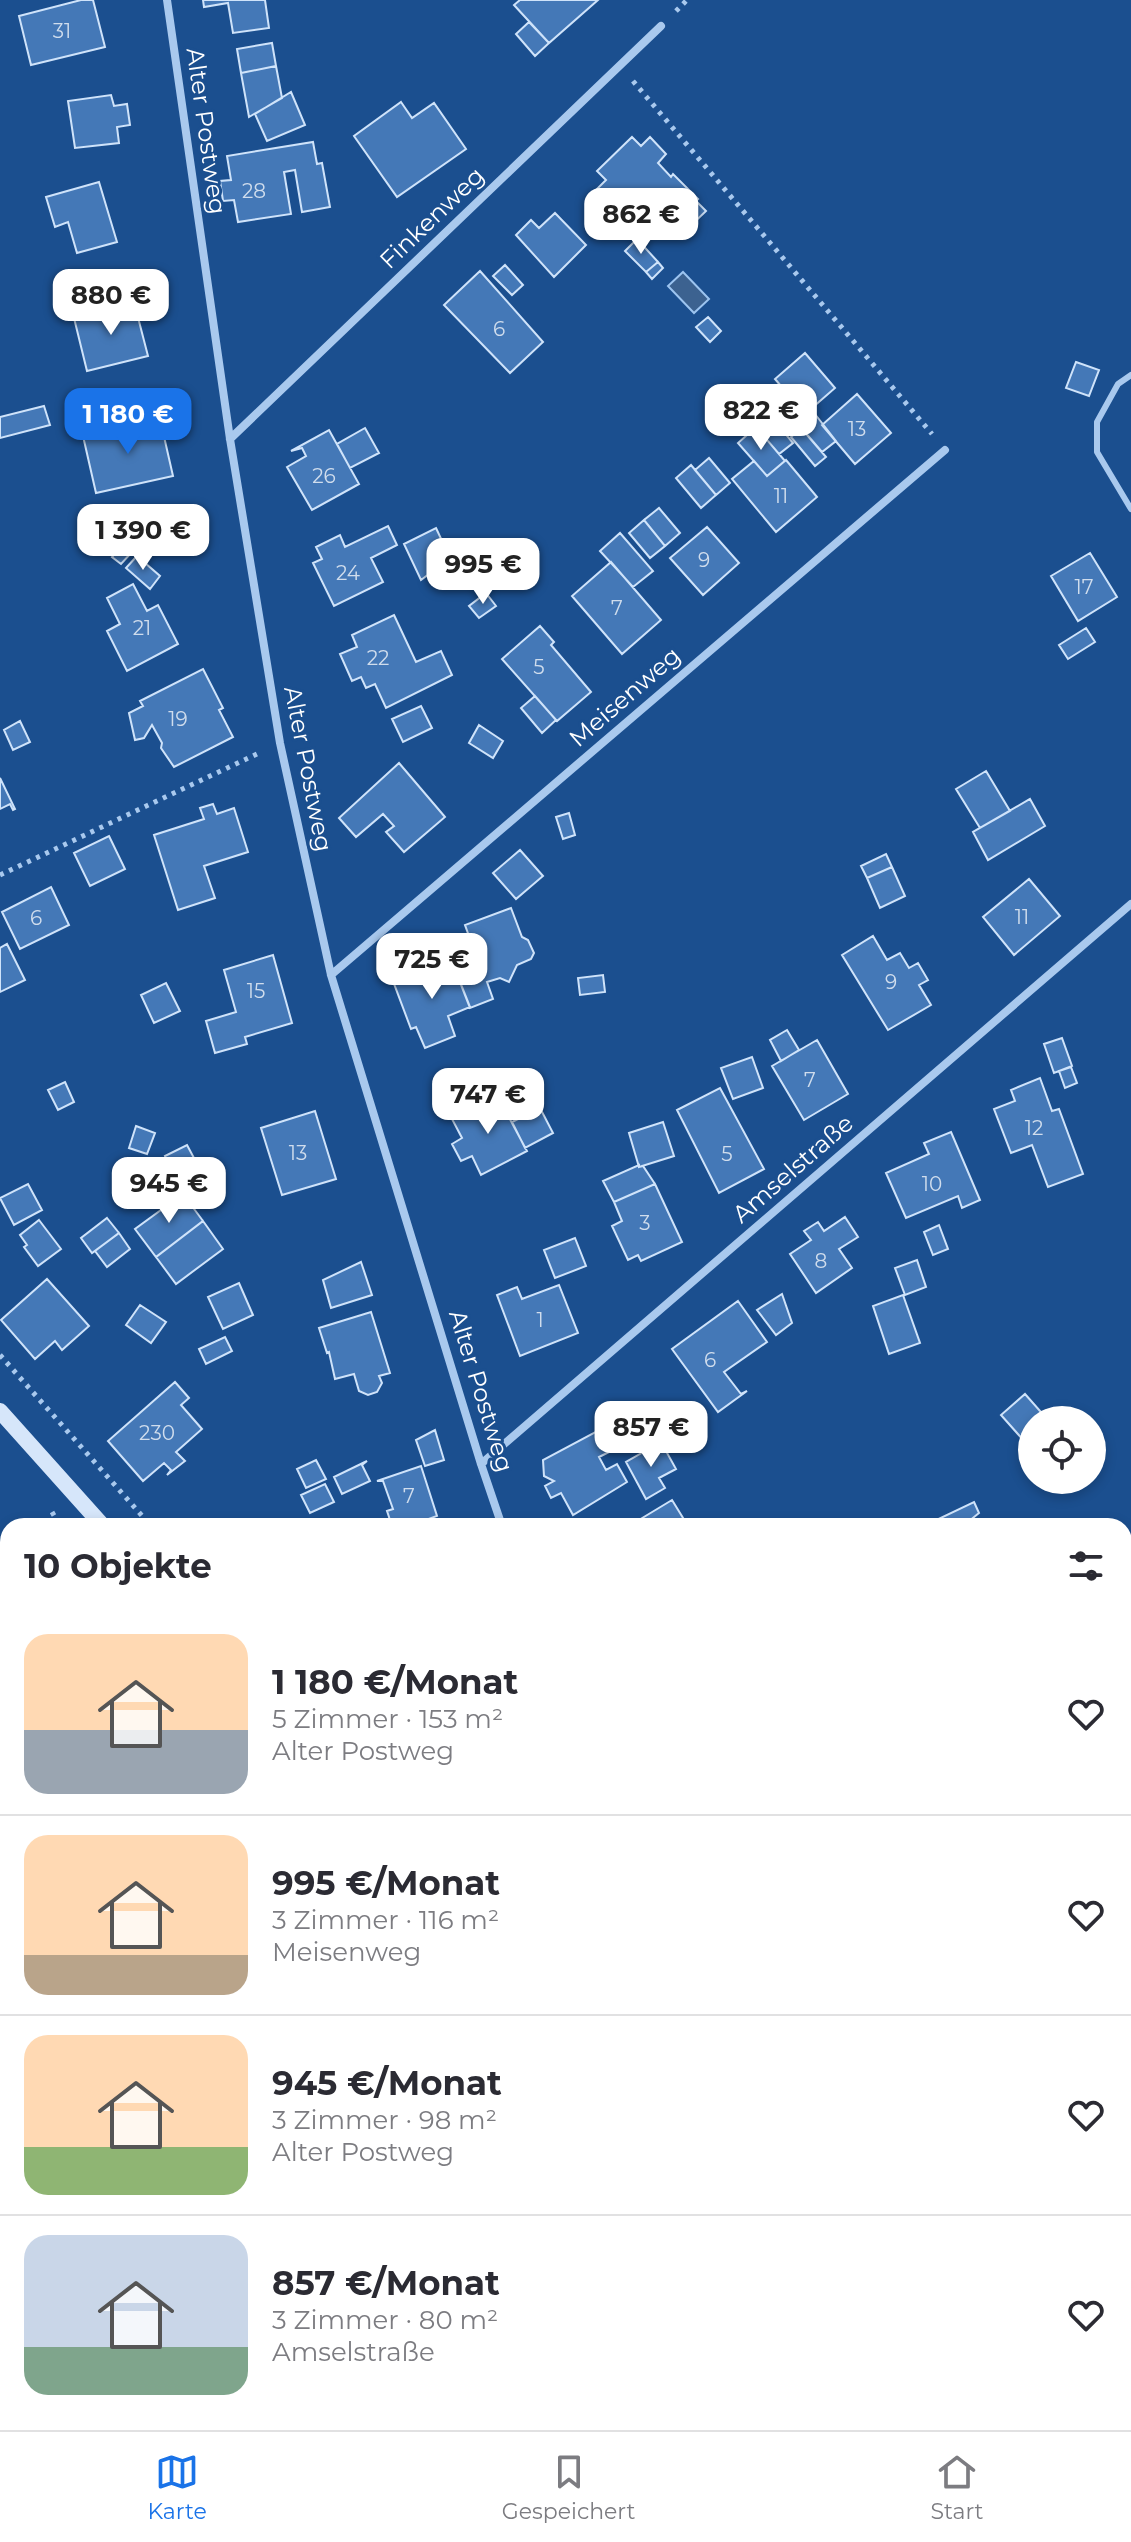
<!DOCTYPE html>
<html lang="de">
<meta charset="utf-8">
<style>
:root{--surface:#fff;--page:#f7f7f7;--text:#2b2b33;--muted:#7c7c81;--line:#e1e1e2;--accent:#1a73e8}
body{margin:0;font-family:Montserrat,sans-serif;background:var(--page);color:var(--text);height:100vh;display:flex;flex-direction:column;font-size:30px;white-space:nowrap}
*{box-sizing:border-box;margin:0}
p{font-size:26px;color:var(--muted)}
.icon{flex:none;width:44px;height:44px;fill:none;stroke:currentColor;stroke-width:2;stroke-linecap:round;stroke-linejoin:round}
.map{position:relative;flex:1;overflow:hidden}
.drawer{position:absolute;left:0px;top:1518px;width:1132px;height:912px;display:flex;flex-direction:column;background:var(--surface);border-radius:24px 24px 0 0;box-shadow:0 4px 12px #0003}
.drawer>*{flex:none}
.buttons{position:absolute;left:1018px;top:1406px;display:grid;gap:16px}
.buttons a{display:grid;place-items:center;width:88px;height:88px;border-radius:50%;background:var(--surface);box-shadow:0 4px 12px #0003;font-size:40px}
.price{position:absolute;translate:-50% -68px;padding:0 18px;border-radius:16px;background:#fff;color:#222;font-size:26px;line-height:52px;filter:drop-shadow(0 2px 4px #0008)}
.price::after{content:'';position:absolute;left:50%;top:48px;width:24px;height:18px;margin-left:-12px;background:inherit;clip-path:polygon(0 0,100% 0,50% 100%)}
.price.on{background:var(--accent);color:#fff}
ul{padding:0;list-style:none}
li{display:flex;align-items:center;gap:24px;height:200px;padding:0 24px}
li+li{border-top:2px solid var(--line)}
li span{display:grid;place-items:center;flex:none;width:224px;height:160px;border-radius:24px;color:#555}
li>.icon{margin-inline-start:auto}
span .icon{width:96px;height:96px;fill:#fffc;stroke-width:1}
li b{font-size:34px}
h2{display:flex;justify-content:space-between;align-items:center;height:96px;padding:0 24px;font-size:34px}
.tab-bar{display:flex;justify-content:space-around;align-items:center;height:112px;border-top:2px solid var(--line);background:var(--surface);font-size:22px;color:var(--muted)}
.tab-bar a{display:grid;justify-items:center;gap:4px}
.tab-bar .on{color:var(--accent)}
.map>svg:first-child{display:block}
.water{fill:#3c6290;stroke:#9cc4f0;stroke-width:2}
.building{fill:#4478b7;stroke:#cfe3fa;stroke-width:2}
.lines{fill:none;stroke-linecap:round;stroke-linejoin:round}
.path{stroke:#a9c9ee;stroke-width:5;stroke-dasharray:4 6;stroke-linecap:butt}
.lane{stroke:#a9c9ee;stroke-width:6}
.street{stroke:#a9c9ee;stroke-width:8}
.secondary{stroke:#d6e6fa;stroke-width:16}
.labels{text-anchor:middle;stroke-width:6;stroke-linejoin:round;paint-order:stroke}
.number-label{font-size:20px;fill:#d0dded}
.street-label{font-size:24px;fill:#fff;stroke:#1b4f8f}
</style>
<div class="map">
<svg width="1131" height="2430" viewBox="0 0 1131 2430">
<rect width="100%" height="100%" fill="#1b4f8f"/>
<path class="water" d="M683,272l26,27 -15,14 -26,-27z"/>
<path class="building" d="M81,0h12l12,47 -74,18 -12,-49z
M203,0h62l4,28 -36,5 -5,-30 -24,4z
M520,0h78l-49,43 -35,-38z
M529,22l20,21 -14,13 -19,-22z
M272,43l4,23 -35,7 -4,-24z
M276,66l6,32 -33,19 -8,-44z
M291,92l14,33 -38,16 -12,-27z
M111,95l3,11 13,-2 3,21 -13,2 2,16 -44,5 -7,-47z
M401,102l11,16 22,-15 32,46 -69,48 -43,-61z
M632,137l9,9 9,-9 16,17 -8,9 13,14 2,-3 25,25 -2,2 10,10 -26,25 -21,-18 -5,5 -15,-14 -2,2 -5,-5 -15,14 -25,-26 14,-14 -9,-9z
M313,142l4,22 5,-1 8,44 -28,5 -7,-42 -11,2 7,42 -53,8 -4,-22 -11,1 -3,-20 11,-1 -4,-24z
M99,182l18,60 -40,11 -9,-31 -13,5 -9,-30z
M555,213l31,32 -32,32 -38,-42 15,-15 8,8z
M637,239l21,23 -12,10 -21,-21z
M658,262l5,6 -11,11 -6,-7z
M505,265l18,20 -11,10 -19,-19z
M480,271l63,71 -33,31 -66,-68z
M134,302l14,54 -61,15 -13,-53z
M708,317l13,14 -11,11 -14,-15z
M805,353l30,35 -30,26 -30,-35z
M1076,362l23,8 -10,26 -23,-8z
M857,394l34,39 -36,31 -33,-39z
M44,406l6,19 -50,13v-21z
M811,409l25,32 -14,11 -25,-29z
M770,415l23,28 -14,11 -23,-27z
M160,419l13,57 -77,17 -13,-57z
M756,427l29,34 -18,15 -29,-33z
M365,428l14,25 -29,15 -13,-24z
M801,428l25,29 -11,9 -24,-29z
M329,430l30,54 -47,26 -25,-43 19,-11 -4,-8 -11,3z
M709,458l21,25 -14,12 -21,-25z
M786,460l31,37 -41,35 -44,-53 22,-18 13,15z
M691,465l25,30 -15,13 -25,-30z
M659,508l21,25 -15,13 -21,-26z
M644,520l21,26 -15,12 -21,-25z
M388,526l9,19 -26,13 12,24 -49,24 -21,-43 9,-4 -6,-12 24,-12 5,12z
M707,527l32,36 -36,32 -33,-37z
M436,528l14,30 -29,22 -17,-36z
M620,533l33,38 -20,16 -33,-36z
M123,544l9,8 -11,12 -9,-7z
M1090,553l27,44 -39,24 -27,-45z
M137,556l23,20 -10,13 -24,-21z
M611,562l50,58 -39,34 -50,-58z
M133,584l14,27 11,-6 20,39 -51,27 -20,-40 13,-7 -13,-26z
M486,593l10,13 -17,12 -10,-12z
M394,615l22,47 25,-11 11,24 -66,33 -11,-24 -9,4 -5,-11 -9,4 -12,-27 17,-7 -5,-12z
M540,626l14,16 -3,3 40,47 -34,29 -55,-62z
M1086,628l9,14 -27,17 -9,-14z
M203,669l20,39 -4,2 14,27 -59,30 -13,-19 1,-5 -10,-18 -8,13 -9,2 -6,-27 14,-7 -3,-5z
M535,696l21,24 -14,13 -21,-25z
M421,706l11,22 -29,14 -11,-23z
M20,721l10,21 -17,8 -9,-20z
M479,725l24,16 -10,17 -24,-15z
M399,763l46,54 -41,35 -18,-20 8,-6 -11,-12 -27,23 -17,-19z
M986,771l24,40 -30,17 -24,-39z
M0,778l15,31 -2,1 -3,-6 -10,5z
M1030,799l15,27 -57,34 -15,-28z
M213,804l4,10 17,-6 14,44 -44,14 11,32 -37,12 -24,-75 50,-16 -4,-11z
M569,813l6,22 -12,4 -7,-22z
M109,836l16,33 -35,17 -16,-33z
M520,850l23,26 -27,23 -23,-26z
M886,854l6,13 -25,11 -6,-12z
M892,867l13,29 -25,12 -13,-30z
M1029,879l31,37 -46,39 -31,-38z
M51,887l18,38 -49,24 -18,-37z
M511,908l11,29 6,3 6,13 -3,6 -14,6 -8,17 -9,-4 -13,4 6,17 -23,9 -19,-49 23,-9 -9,-25z
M873,936l14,24 13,-7 9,15 9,-5 10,17 -9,5 12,20 -43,25 -46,-75z
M7,944l18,36 -25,12v-44z
M273,955l19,68 -47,14 2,7 -32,9 -9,-32 30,-9 -12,-42z
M451,959l19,48 -22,9 7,20 -30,12 -9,-21 -5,2 -18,-48z
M603,975l2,17 -25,3 -2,-17z
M166,983l14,28 -26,12 -13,-28z
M787,1030l12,20 -18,11 -11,-21z
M1062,1038l10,28 -18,7 -10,-29z
M817,1040l31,54 -44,26 -32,-54z
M752,1057l11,31 -30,11 -12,-31z
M1071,1067l6,16 -12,5 -6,-17z
M1040,1078l12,33 7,-2 24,65 -35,13 -16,-42 -21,8 -17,-44 21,-8 -4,-11z
M65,1082l9,20 -16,8 -10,-20z
M720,1088l44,81 -45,24 -42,-83z
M497,1095l30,56 -46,24 -9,-19 -11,5 -9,-17 10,-6 -10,-19z
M540,1108l13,25 -28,15 -13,-26z
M315,1111l21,68 -54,16 -21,-67z
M663,1122l11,34 -35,11 -10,-34z
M136,1126l19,7 -8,21 -18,-6z
M951,1132l29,68 -18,8 -4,-12 -52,22 -20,-45 43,-19 -5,-11z
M187,1145l15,28 -34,18 -12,-23 12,-6 -3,-6z
M639,1165v2l4,-1 12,18 -41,18 -11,-21z
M28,1184l14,26 -28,15 -14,-27z
M655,1184l27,58 -41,19 -3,-6 -10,5 -16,-34 10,-5 -8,-19z
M183,1194l20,27 -47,36 -21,-28z
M845,1217l13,20 -19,12 13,19 -36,25 -26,-39 21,-14 -7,-9 14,-9 6,9z
M107,1218l12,15 -27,20 -11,-15z
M39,1220l22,29 -23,17 -14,-19 3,-2 -7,-10z
M203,1221l20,28 -47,35 -20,-27z
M939,1225l9,24 -15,6 -9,-23z
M119,1233l11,16 -23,18 -12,-16z
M575,1238l11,28 -31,12 -11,-28z
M917,1260l9,27 -21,8 -10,-27z
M361,1262l11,33 -41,13 -8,-28z
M47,1279l42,47 -27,24 -7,-9 -20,18 -34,-39z
M239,1283l14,32 -30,14 -15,-32z
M559,1285l19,48 -58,23 -23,-61 20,-8 5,12z
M782,1294l10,29 -16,12 -19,-25z
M903,1295l17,48 -31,11 -16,-48z
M738,1301l29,41 -43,30 17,22 6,-3 -29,21 -46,-63z
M140,1305l26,17 -15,21 -25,-18z
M371,1312l19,61 -11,3 3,7 -5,9 -9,3 -9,-4 -5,-17 -19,5 -6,-27 -2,1 -8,-25z
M225,1337l7,14 -26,13 -7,-15z
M175,1382l14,16 -8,7 21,24 -26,23 9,9 -18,14 4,-5 -7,-7 -21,18 -35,-40z
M1025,1394l23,26h-16v15l-7,7 -24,-27z
M603,1428l12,21 -16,8 7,13 11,-6 10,18 -54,33 -12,-22 -10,5 -6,-12 9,-5 -10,-5 -1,-16z
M435,1430l9,30 -19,6 -9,-26z
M661,1442l15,27 -17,9 6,10 -19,11 -20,-37z
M316,1460l10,19 -20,9 -9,-19z
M367,1461l-5,4 8,16 -28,13 -8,-17z
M421,1466l16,50 -20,7 1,3h-26l-5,-15 6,-2 -10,-28h-6z
M325,1484l9,18 -24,11 -9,-18z
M672,1500l16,26h-52l-2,-3z
M974,1502l5,11 -16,13h-32l-1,-3z
M0,1715l8,15v330l-8,4z
M1131,1725v77l-3,-6 -3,1 -1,8v-77z
M1124,2009l7,7v33l-7,7z
M1131,2323v23l-7,-10v-8z
M1131,2377v53h-51l-5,-8h49v-40z
M599,2422h117l7,8h-117z"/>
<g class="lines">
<path class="path" d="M676,11l11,-11
M633,81l299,353
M0,875l261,-123
M0,1355l151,171
M52,1512l8,14
M271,2422l5,8
M844,2422l5,8
M943,2422l7,8"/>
<path class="lane" d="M1131,375l-13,9 -21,38v30l34,57"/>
<path class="street" d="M167,0l63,439 50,304 51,232 150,489 21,62
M230,439l431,-413
M331,975l614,-525
M481,1464l650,-560
M1124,1874l7,-6
M1124,1939l7,8
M0,2204l8,-3"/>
<path class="secondary" d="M0,1411l103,115
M889,2422l7,8"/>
</g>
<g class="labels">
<g class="number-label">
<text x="62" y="38">31</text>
<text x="254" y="198">28</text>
<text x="499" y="336">6</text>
<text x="857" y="436">13</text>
<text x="324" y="483">26</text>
<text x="781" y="503">11</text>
<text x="704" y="567">9</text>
<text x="348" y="580">24</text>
<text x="1084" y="594">17</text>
<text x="617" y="615">7</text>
<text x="142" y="635">21</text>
<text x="378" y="665">22</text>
<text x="539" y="674">5</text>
<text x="178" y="726">19</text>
<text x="1022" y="924">11</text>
<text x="36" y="925">6</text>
<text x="891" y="989">9</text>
<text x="256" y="998">15</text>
<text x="810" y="1087">7</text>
<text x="1034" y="1135">12</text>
<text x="298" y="1160">13</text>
<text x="727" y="1161">5</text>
<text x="932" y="1191">10</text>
<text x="645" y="1230">3</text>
<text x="821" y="1268">8</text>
<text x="540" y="1327">1</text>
<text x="710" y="1367">6</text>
<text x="157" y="1440">230</text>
<text x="409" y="1503">7</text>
</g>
<g class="street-label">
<text transform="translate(206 131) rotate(82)" y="8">Alter Postweg</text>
<text transform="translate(432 218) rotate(-44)" y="8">Finkenweg</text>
<text transform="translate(625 697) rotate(-41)" y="8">Meisenweg</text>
<text transform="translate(308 769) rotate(79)" y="8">Alter Postweg</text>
<text transform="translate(793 1169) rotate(-41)" y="8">Amselstraße</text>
<text transform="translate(481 1391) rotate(73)" y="8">Alter Postweg</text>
</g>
</g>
</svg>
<div class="buttons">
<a><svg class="icon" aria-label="locate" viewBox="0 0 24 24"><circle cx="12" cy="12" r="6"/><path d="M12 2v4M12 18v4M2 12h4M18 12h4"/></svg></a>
</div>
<b class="price" style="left:641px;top:256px">862 €</b>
<b class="price" style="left:111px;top:337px">880 €</b>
<b class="price" style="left:761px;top:452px">822 €</b>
<b class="price on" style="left:128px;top:456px">1 180 €</b>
<b class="price" style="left:143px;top:572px">1 390 €</b>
<b class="price" style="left:483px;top:606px">995 €</b>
<b class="price" style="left:432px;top:1001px">725 €</b>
<b class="price" style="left:488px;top:1136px">747 €</b>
<b class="price" style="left:169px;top:1225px">945 €</b>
<b class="price" style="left:651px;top:1469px">857 €</b>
<section class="drawer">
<h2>10 Objekte<svg class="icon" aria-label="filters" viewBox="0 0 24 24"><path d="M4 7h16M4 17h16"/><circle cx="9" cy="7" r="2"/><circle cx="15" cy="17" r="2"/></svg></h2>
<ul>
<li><span style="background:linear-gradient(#ffd9b3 60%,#9aa5b1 0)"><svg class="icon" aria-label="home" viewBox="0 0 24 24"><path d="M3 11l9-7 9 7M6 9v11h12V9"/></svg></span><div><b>1 180 €/Monat</b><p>5 Zimmer · 153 m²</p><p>Alter Postweg</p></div><svg class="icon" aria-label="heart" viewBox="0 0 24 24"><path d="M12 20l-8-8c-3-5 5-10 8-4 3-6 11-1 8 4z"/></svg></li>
<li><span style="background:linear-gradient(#ffd9b3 75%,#b9a48a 0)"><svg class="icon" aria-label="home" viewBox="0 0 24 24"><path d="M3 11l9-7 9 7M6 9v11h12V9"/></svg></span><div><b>995 €/Monat</b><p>3 Zimmer · 116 m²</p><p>Meisenweg</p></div><svg class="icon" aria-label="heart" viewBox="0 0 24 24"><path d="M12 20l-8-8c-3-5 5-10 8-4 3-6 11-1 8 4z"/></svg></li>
<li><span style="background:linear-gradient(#ffd9b3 70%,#8fb573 0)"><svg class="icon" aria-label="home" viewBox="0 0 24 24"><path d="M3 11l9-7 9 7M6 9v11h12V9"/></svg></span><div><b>945 €/Monat</b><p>3 Zimmer · 98 m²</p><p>Alter Postweg</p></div><svg class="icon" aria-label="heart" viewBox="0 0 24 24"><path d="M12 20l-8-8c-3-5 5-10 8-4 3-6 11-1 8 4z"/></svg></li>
<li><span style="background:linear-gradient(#c9d6e8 70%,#7fa58c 0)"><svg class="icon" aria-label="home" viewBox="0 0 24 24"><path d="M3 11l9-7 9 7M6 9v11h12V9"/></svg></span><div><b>857 €/Monat</b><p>3 Zimmer · 80 m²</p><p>Amselstraße</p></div><svg class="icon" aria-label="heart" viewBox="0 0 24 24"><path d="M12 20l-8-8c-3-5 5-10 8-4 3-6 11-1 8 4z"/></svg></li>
</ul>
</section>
</div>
<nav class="tab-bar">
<a class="on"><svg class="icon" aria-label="map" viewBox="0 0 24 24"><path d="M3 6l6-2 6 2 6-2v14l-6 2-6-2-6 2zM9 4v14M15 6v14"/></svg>Karte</a>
<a><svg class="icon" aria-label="saved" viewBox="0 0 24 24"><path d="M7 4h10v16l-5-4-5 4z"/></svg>Gespeichert</a>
<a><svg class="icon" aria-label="home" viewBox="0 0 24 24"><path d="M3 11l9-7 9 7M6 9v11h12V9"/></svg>Start</a>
</nav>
